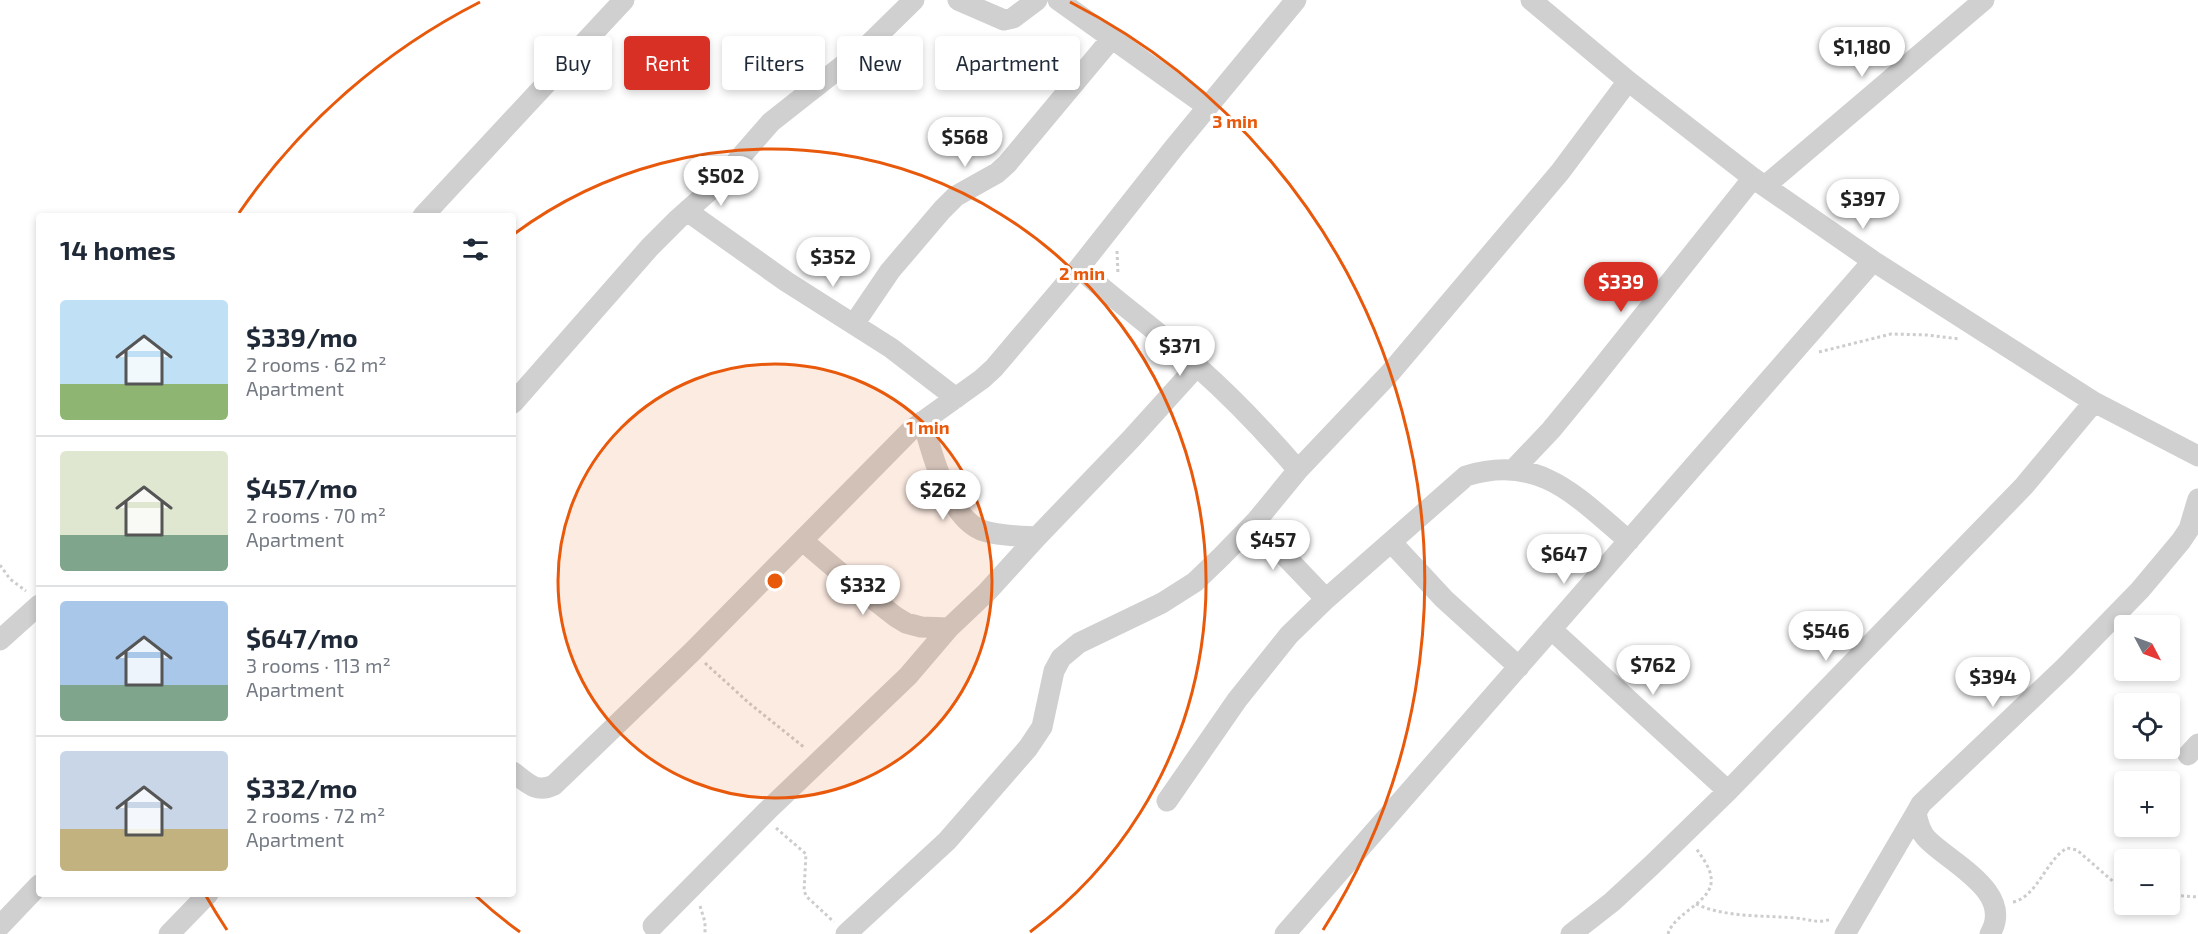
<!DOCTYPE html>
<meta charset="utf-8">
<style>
:root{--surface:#fff;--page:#f2f2f3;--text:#1f2937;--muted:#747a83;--line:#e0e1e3;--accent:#d93025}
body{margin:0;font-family:"Exo 2",sans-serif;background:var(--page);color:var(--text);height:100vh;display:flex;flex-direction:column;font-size:22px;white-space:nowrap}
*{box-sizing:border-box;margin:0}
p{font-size:20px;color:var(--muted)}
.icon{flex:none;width:33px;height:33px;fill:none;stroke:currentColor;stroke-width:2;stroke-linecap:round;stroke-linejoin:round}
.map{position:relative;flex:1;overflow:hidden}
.panel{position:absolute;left:36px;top:213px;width:480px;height:684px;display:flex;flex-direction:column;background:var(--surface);border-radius:6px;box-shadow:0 3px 9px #0003}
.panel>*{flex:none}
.top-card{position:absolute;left:534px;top:36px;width:570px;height:54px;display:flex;gap:12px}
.needle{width:39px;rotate:131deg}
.fabs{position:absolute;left:2114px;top:615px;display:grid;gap:12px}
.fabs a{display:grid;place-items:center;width:66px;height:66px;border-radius:6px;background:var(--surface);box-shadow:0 3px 9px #0003;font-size:30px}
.price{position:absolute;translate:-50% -51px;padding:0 14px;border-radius:21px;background:#fff;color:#222;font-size:20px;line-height:39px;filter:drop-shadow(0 2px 3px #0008)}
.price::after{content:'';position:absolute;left:50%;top:36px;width:18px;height:14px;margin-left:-9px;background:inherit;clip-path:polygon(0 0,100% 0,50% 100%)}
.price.selected{background:var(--accent);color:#fff}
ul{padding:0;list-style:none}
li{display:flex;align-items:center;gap:18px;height:150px;padding:0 24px}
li+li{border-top:2px solid var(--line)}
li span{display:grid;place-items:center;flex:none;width:168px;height:120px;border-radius:6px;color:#555}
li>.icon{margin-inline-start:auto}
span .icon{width:72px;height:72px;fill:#fffc;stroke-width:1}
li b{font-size:26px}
h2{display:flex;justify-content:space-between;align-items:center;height:72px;padding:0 24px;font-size:26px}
.chip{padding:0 21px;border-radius:6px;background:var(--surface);box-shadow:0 3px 9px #0003;font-size:21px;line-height:54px}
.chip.selected{background:var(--accent);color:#fff}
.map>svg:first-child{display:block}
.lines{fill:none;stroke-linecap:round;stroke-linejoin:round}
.path{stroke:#cdcdcd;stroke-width:3;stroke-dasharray:3 3;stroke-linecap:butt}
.minor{stroke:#d0d0d0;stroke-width:21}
.ring{fill:none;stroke:#e8590c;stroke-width:3}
.centre{fill:#e8590c;stroke:#fff;stroke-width:3}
.ring-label{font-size:18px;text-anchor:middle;font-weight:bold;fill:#e8590c;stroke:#fff;stroke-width:6;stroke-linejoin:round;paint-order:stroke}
</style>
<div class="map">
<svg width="2198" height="934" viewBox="0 0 2198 934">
<rect width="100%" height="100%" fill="#fff"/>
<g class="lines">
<path class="path" d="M1117,251l1,23
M1819,352l72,-18 36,1 33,4
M0,565l10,14 16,12
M705,663l44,40 56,45
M776,828l30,26 -2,37 3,6 27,25
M2169,895l29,2
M2013,902c24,-5 33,-42 54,-54l10,2 47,41
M1696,904c31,14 66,11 99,14 15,1 21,6 37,1
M700,906l5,16v12
M1668,934c7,-23 47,-32 43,-57 -1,-10 -10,-21 -15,-29"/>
<path class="minor" d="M958,0l46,20 9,-2 24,-18
M1058,0l150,107
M1531,0l97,81 125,97 120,83 221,141 104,54
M1765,186l219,-186
M687,211l100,71 104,66 65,50
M423,216l201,-216
M1079,268c39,35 82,65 120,100 36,32 68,66 99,102
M854,324l36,-53 52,-61 14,-14 41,-23 10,-9 105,-126
M513,403l137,-156 28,-28 38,-34 55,-63 94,-74 49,-48
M923,421c8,31 25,95 58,109 17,6 38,6 56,7
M1513,470l38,-40 37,-45 165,-207
M1257,520l9,16 60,63
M803,541l48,41 45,35 10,6 15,4 28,1
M1392,543l52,56 75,68
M1551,629l177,162
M0,640l39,-35
M2188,755l10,-11
M513,772c13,10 23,22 41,13l139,-134 218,-221 71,-51 12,-11 85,-100 94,-119 123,-149
M1167,801l70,-101 52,-65 37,-36 140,-123c74,-23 111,21 163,65
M0,926l39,-41
M653,926l114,-115 141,-135 41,-48 38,-36 50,-55 94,-98 66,-73
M169,934l39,-40
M846,934l101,-93 81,-93 14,-21 12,-56 7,-13 18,-15 83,-40 33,-21 27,-26 35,-36 41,-50 92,-97 170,-201 68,-91
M1285,934l588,-673
M1571,934l41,-32 40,-37 76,-74 296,-305 70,-84
M1845,934l71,-121
M1990,934c25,-42 -40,-71 -63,-95 -7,-7 -9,-16 -11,-26l5,-9 144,-137 75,-77 41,-49 8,-12 9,-30"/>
</g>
<circle cx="775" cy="581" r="217" fill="#e8590c" fill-opacity=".12"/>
<g class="ring">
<circle cx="775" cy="581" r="217"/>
<path d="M520 932A434 434 0 0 1 476 896M514 234A434 434 0 1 1 1030 932"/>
<path d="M227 930A650 650 0 0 1 206 896M239 213A650 650 0 0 1 480 2M1070 2A650 650 0 0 1 1323 930"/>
</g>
<circle cx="775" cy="581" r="9" class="centre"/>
<g class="ring-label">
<text x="1235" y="128">3 min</text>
<text x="1082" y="280">2 min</text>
<text x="928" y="434">1 min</text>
</g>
</svg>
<div class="fabs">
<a><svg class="needle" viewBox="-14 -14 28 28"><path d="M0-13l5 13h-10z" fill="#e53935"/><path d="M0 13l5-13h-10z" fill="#747a83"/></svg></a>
<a><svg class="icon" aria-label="locate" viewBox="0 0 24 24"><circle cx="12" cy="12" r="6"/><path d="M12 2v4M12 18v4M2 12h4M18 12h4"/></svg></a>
<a>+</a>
<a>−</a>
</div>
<b class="price" style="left:1862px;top:78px">$1,180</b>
<b class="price" style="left:965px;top:168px">$568</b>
<b class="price" style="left:721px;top:207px">$502</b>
<b class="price" style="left:1863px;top:230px">$397</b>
<b class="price" style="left:833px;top:288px">$352</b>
<b class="price selected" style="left:1621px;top:313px">$339</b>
<b class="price" style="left:1180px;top:377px">$371</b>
<b class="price" style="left:943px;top:521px">$262</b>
<b class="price" style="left:1273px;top:571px">$457</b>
<b class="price" style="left:1564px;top:585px">$647</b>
<b class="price" style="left:863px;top:616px">$332</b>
<b class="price" style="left:1826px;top:662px">$546</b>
<b class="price" style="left:1653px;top:696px">$762</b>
<b class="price" style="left:1993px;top:708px">$394</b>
<div class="top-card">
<a class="chip">Buy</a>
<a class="chip selected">Rent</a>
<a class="chip">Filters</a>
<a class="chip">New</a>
<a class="chip">Apartment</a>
</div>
<section class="panel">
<h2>14 homes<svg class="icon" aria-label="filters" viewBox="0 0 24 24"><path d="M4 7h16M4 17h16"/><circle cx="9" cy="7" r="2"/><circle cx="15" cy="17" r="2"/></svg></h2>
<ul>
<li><span style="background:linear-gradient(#bfe0f5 70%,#8fb573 0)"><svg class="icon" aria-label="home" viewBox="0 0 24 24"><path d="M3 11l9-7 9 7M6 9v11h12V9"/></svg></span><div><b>$339/mo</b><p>2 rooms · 62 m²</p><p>Apartment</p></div></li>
<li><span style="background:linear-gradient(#dfe7d0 70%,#7fa58c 0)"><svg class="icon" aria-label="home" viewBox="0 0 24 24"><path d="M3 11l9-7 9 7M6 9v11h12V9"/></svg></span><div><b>$457/mo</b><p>2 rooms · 70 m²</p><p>Apartment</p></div></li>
<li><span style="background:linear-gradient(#a9c7e8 70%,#7fa58c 0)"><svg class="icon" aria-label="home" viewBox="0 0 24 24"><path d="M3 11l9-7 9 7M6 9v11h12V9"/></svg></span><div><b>$647/mo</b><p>3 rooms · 113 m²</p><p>Apartment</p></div></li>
<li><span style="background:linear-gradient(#c9d6e8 65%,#c2b280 0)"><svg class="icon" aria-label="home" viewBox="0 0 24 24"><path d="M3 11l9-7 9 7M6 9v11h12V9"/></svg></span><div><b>$332/mo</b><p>2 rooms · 72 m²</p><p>Apartment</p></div></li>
</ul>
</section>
</div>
